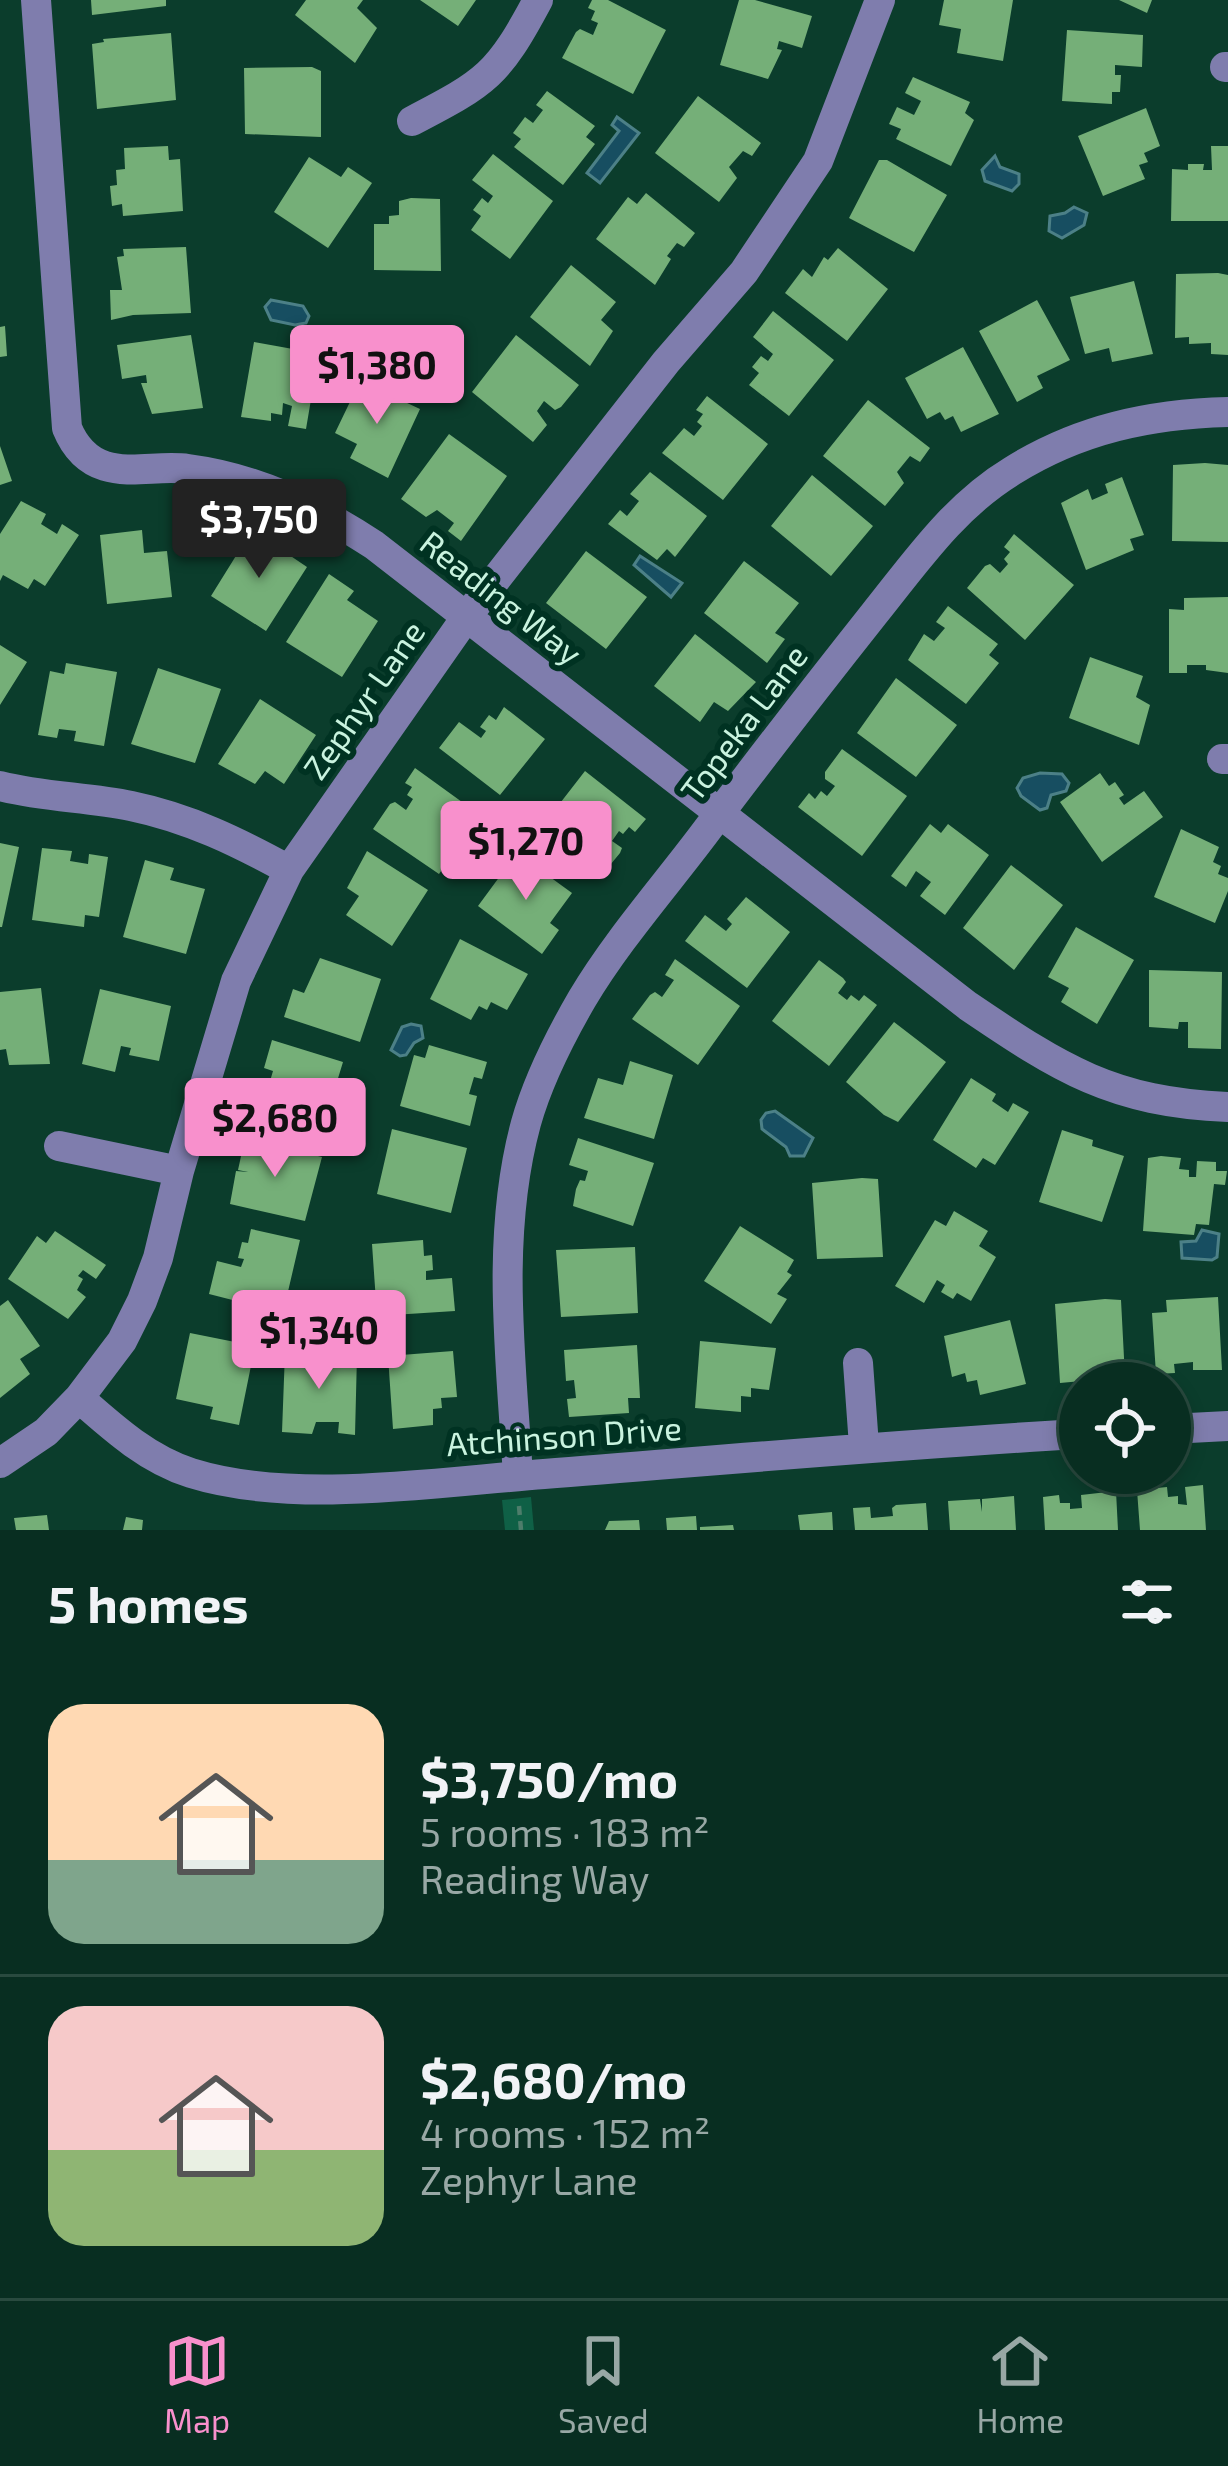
<!DOCTYPE html>
<meta charset="utf-8">
<style>
:root{--surface:#082e21;--page:#11362a;--text:#f1f3f6;--muted:#98a8a5;--line:#294a3f;--accent:#f890cc}
body{margin:0;font-family:"Exo 2",sans-serif;background:var(--page);color:var(--text);height:100vh;display:flex;flex-direction:column;font-size:45px;white-space:nowrap}
*{box-sizing:border-box;margin:0}
p{font-size:39px;color:var(--muted)}
.icon{flex:none;width:66px;height:66px;fill:none;stroke:currentColor;stroke-width:2;stroke-linecap:round;stroke-linejoin:round}
.map{position:relative;height:1530px;overflow:hidden}
.sheet{display:flex;flex-direction:column;background:var(--surface);flex:1}
.sheet>*{flex:none}
.controls{position:absolute;left:1059px;top:1362px;display:grid;gap:24px}
.controls a{display:grid;place-items:center;width:132px;height:132px;border-radius:50%;background:var(--surface);box-shadow:0 6px 18px #0003,0 0 0 3px var(--line);font-size:60px}
.price{position:absolute;translate:-50% -102px;padding:0 27px;border-radius:12px;background:var(--accent);color:#111;font-size:39px;line-height:78px;filter:drop-shadow(0 3px 6px #0008)}
.price::after{content:'';position:absolute;left:50%;top:72px;width:36px;height:27px;margin-left:-18px;background:inherit;clip-path:polygon(0 0,100% 0,50% 100%)}
.price.current{background:#222;color:#fff}
ul{padding:0;list-style:none}
li{display:flex;align-items:center;gap:36px;height:300px;padding:0 48px}
li+li{border-top:3px solid var(--line)}
li span{display:grid;place-items:center;flex:none;width:336px;height:240px;border-radius:36px;color:#555}
li>.icon{margin-inline-start:auto}
span .icon{width:144px;height:144px;fill:#fffc;stroke-width:1}
li b{font-size:51px}
h2{display:flex;justify-content:space-between;align-items:center;height:144px;padding:0 48px;font-size:51px}
.dock{display:flex;justify-content:space-around;align-items:center;height:168px;border-top:3px solid var(--line);background:var(--surface);font-size:33px;color:var(--muted)}
.dock a{display:grid;justify-items:center;gap:6px}
.dock .current{color:var(--accent)}
.map>svg:first-child{display:block}
.green{fill:#0f6046}
.water{fill:#174e61;stroke:#4c8087;stroke-width:3}
.building{fill:#75af78}
.lines{fill:none;stroke-linecap:round;stroke-linejoin:round}
.path{stroke:#4d7d6b;stroke-width:4.5;stroke-dasharray:9 6;stroke-linecap:butt}
.minor{stroke:#7f7dad;stroke-width:30}
.labels{text-anchor:middle;stroke-width:12;stroke-linejoin:round;paint-order:stroke}
.street-label{font-size:33px;fill:#c9f3df;stroke:#003222}
</style>
<div class="map">
<svg width="1228" height="1530" viewBox="0 0 1228 1530">
<rect width="100%" height="100%" fill="#0b3d2c"/>
<path class="green" d="M531,1497l3,33h-29l-3,-30z"/>
<path class="water" d="M617,117l22,16 -39,50 -13,-10 32,-42 -7,-6z
M995,156l5,11 19,7v10l-7,7 -27,-10 -3,-11z
M1074,207l13,6 -3,12 -22,13 -13,-7 1,-15 15,-3z
M271,300l32,6 6,10 -3,7 -11,2 -24,-5 -6,-13z
M640,556l42,27 -11,14 -37,-32z
M1040,773l22,1 7,9 -3,8 -15,4 -4,13 -7,2 -19,-14 -4,-8 6,-10z
M411,1024l10,2 2,12 -9,5 -8,12 -6,1 -9,-6 11,-23z
M775,1111l38,27 -9,18h-14l-4,-9 -24,-18 -1,-9 5,-7z
M1202,1230l17,4 -2,23 -5,3 -30,-2 -1,-16 15,-1z"/>
<path class="building" d="M91,0h75v6l-74,9z
M306,0h57l-6,8 20,20 -22,35 -60,-48z
M420,0h56l-18,26z
M592,0h16l58,30 -33,64 -71,-36 14,-26 4,-3 13,6 5,-12 -7,-3 4,-9 -7,-3z
M739,0h16l57,16 -10,32 -23,-7 -2,8 5,1 -14,29 -48,-14z
M944,0h69l-10,61 -46,-8 4,-24 -22,-4z
M1119,0h33l-5,13z
M1067,30l76,5 -1,32 -27,-2v10h6l-1,17h-8v12l-50,-3z
M171,33l5,67 -79,9 -5,-65 12,-2 -1,-3z
M312,67l9,4v66l-76,-3 -1,-66z
M913,77l57,25 -5,11 9,7 -23,46 -55,-27 5,-10 -12,-5 8,-17 17,8 7,-14 -16,-8z
M547,91l48,35 -9,11 9,7 -32,41 -49,-38 7,-8 -8,-6 12,-16 8,6 10,-13 -7,-5z
M698,96l63,47 -9,13 -9,-5 -14,16 8,11 -18,24 -64,-49z
M1146,108l14,38 -16,7 4,9 -9,3 6,14 -42,17 -25,-60z
M168,146l1,14 11,-1 3,52 -60,5 -1,-12 -10,2 -2,-20 7,-1 -1,-15 9,-1 -1,-21z
M1211,146h17v75h-57l1,-52 16,1v-6h16l-1,6h9z
M493,154l60,47 -43,58 -39,-29 10,-14 -8,-6 9,-12 6,5 5,-7 -21,-16z
M309,157l32,20 7,-10 24,16 -44,65 -54,-36z
M879,160h8l60,35 -33,57 -65,-34z
M646,193l49,40 -11,14 -7,-4 -10,13 4,3 -16,26 -59,-46 32,-42 9,7z
M411,198l29,1 1,72 -67,-1v-46h15v-8l10,-1v-14z
M186,247l5,66 -58,2 -22,5 -1,-30h12l-5,-33 7,-1 -1,-7z
M838,248l50,41 -41,52 -62,-48 18,-24 9,8 12,-20 4,3z
M571,265l45,37 -15,18 12,11 -23,35 -60,-49z
M1218,273l10,2v80l-17,-1v-11l-22,1v-7l-14,1 1,-64z
M1134,281l19,73 -41,8 -3,-14 -24,6 -15,-57z
M1037,300l33,60 -33,16 6,12 -26,14 -38,-71z
M773,311l61,49 -45,56 -40,-31 10,-12 -7,-6 9,-11 7,5 5,-7 -20,-17z
M5,326l2,30 -7,1v-30z
M191,335l12,73 -51,6 -11,-31h6l-1,-8 -24,4 -5,-34z
M516,335l63,50 -18,22 -6,3 -11,-9 -7,10 10,14 -14,17 -61,-50z
M254,342l50,9 -1,11 14,2 -11,65 -18,-3 4,-20 -9,-3 -1,12 -11,-2v8l-30,-4z
M963,347l36,67 -38,18 -8,-16 -8,4 -5,-8 -13,7 -22,-41z
M360,381l60,28 -32,69 -38,-20 7,-14 -22,-11z
M707,396l61,48 -45,56 -61,-47 22,-25 10,8 8,-10 -5,-4 6,-8 -7,-4z
M868,400l62,48 -10,14 -10,-6 -13,16 7,11 -19,23 -62,-50z
M449,434l58,42 -46,65 -13,-10 6,-8 -17,-13 -11,7 -25,-18z
M0,446l12,35 -12,4z
M1205,463l23,2v77l-56,-1 1,-76z
M650,472l57,44 -32,41 -8,-8 -10,11 -49,-36 12,-14 7,6 12,-15 -9,-7z
M812,475l61,51 -42,50 -60,-50z
M1122,477l22,58 -14,4 4,11 -48,20 -25,-67 27,-14 4,11 16,-7 -3,-9z
M21,501l25,13 -5,10 16,10 5,-10 17,11 -34,51 -11,-7 -6,10 -25,-14 -3,6v-47z
M142,530l2,23 23,-2 5,46 -65,7 -7,-69z
M252,530l55,37 -41,64 -55,-35z
M1014,534l60,51 -49,55 -58,-52 18,-22 5,-2 10,9 8,-9 -4,-5 6,-7 -6,-5z
M586,551l61,46 -41,52 -60,-46z
M744,561l55,42 -24,30 10,6 -18,24 -63,-50z
M329,574l25,17 -7,9 31,21 -36,56 -56,-35z
M1228,597v76l-22,-3v-5h-19v8h-18v-64l15,1v-12z
M948,606l50,38 -9,11 10,8 -33,41 -58,-44 16,-26 10,7 11,-13 -9,-6z
M695,634l61,48 -28,29 -14,-9 -14,20 -46,-36z
M0,645l27,17 -27,43z
M1090,657l53,19 -7,21 14,8 -11,40 -70,-27z
M66,663l51,9 -13,74 -30,-5 2,-10 -17,-2 -2,9 -19,-3 12,-64 14,3z
M158,668l63,21 -26,74 -64,-19z
M896,678l61,47 -41,52 -59,-44z
M260,699l56,36 -32,49 -19,-13 -10,13 -37,-20z
M504,707l41,32 -45,56 -61,-47 20,-26 22,16 5,-7 -6,-4 9,-12 7,5z
M842,749l65,47 -45,60 -64,-49 11,-14 6,6 6,-8 6,5 8,-10 -10,-7v-7z
M415,768l65,47 -41,59 -66,-45 17,-25 5,-2 11,8 7,-11 -6,-4 5,-8 -7,-4z
M585,771l61,48 -11,13 -6,-5 -6,7 -4,-3 -7,10 10,7 -2,5 -19,23 -61,-47z
M1100,773l9,13 6,-4 9,13 -5,3 5,7 20,-14 19,26 -61,45 -42,-60z
M930,824l11,9 7,-9 41,31 -44,60 -25,-19 11,-14 -15,-11 -10,16 -15,-11z
M1181,829l38,18 -6,15 8,4 -3,8 10,4v13l-13,32 -61,-26z
M0,843l19,4 -17,80h-2z
M42,848l30,3 -2,10 18,3 1,-10 19,3 -9,60 -14,-2 -1,12 -52,-7z
M367,851l61,39 -36,56 -46,-31 13,-19 -12,-8z
M517,853l55,40 -22,30 9,7 -17,24 -64,-48z
M145,860l29,8 -4,12 35,9 -19,65 -63,-17z
M1011,865l52,40 -49,65 -51,-42z
M746,897l44,35 -43,56 -62,-47 20,-26 21,16 6,-7 -5,-5z
M1076,927l58,33 -37,64 -36,-22 8,-14 -21,-11z
M460,939l68,35 -21,36 -16,-8 -4,8 -8,-4 -8,14 -41,-21z
M320,958l61,21 -21,63 -76,-25 9,-28 11,4z
M675,959l65,47 -42,59 -66,-46 18,-24 5,-3 7,5 12,-17 -9,-5z
M819,960l24,18 3,4 -8,11 9,7 4,-5 8,6 5,-6 13,10 -48,61 -57,-45z
M1149,970l73,2 -1,77 -33,-1v-26h-9l-1,7 -29,-2z
M41,988l9,76 -41,1 -3,-16 -6,1v-58z
M100,989l71,17 -12,55 -30,-6 2,-7 -10,-2 -6,26 -33,-8z
M894,1022l52,40 -48,60 -14,-7 -38,-33z
M272,1040l71,22 -15,49 -11,-3 -4,14 -62,-19 6,-19 11,4 5,-17 -9,-3z
M429,1045l58,17 -5,17 -8,-2 -5,17 8,2 -7,30 -70,-20 14,-51 11,3z
M630,1061l43,14 -19,64 -70,-21 14,-40 25,7z
M971,1078l25,16 -4,7 16,11 5,-9 16,9 -34,53 -12,-7 -7,10 -43,-28z
M392,1129l75,19 -16,65 -74,-19z
M1062,1130l31,10 -1,6 32,10 -22,66 -63,-20z
M245,1138l77,19 -17,64 -75,-17 6,-33 12,1 -10,-2z
M578,1138l76,25 -21,63 -60,-20 3,-17 4,-9 5,1 3,-10 -19,-6z
M1161,1156l20,2 -2,11 10,1v7h7l1,-16 19,1v9h11l-2,14 -11,-1 -5,41 -13,-1 -2,11 -51,-4 5,-73z
M862,1178l16,1 5,78 -66,2 -5,-76z
M954,1211l34,20 -9,15 17,11 -25,44 -14,-8 -4,6 -12,-7 4,-7 -8,-5 -13,23 -29,-17 40,-66 11,6z
M740,1226l54,34 -7,12 5,3 -15,19 10,5 -16,25 -67,-43z
M251,1229l49,11 -17,73 -74,-19 8,-33 24,6 3,-8 -6,-1 4,-16 6,1z
M55,1231l51,34 -10,14 -13,-9 -5,6 5,3 -6,11 9,7 -18,22 -60,-40 29,-43 9,7z
M423,1240l1,16 8,-1 1,15 -7,1v9l26,-2 3,33 -78,5 -5,-72z
M635,1247l3,66 -77,4 -5,-67z
M1218,1297l4,73h-29v-8l-19,2 1,9 -19,1 -4,-61 15,-1 -1,-12z
M1105,1299l16,1 4,77 -65,6 -5,-79z
M8,1300l32,46 -20,13 10,15 -30,24v-92z
M1010,1320l16,64 -46,11 -3,-15 -10,2 -2,-9 -13,4 -8,-41z
M190,1333l65,13 -16,79 -29,-6 3,-12 -37,-8z
M700,1341l76,7 -7,42 -18,-2v9l-10,-1v16l-46,-4z
M637,1345l3,53h-12l1,15 -60,4 -2,-18 9,-1 -2,-18 -8,1 -2,-31z
M453,1351l4,46 -16,1 1,10 -9,1v16l-40,4 -5,-73z
M285,1352l72,3 -2,80 -17,-2 1,-11h-23l-4,12 -30,-2z
M1203,1485l3,45h-66l-3,-40 30,-3 1,10 10,-1v8l9,1 -2,-18z
M1116,1491l2,39h-73l-2,-33 16,-2 1,8h10v6l12,-1 -1,-13z
M1014,1496l2,34h-66l-2,-29 32,-2 2,13v-13z
M926,1503l2,27h-73l-2,-22 17,-1 1,11 22,-2 -1,-8 4,-3z
M832,1512l1,18h-33l-2,-15z
M47,1515l2,15h-33l-2,-12z
M696,1516l1,14h-30l-1,-12z
M126,1517l17,3 -1,10h-19z
M639,1520l1,10h-35l4,-9z
M733,1525l1,5h-34v-3z"/>
<g class="lines">
<path class="path" d="M519,1506l2,24"/>
<path class="minor" d="M36,0l31,428c7,17 19,32 38,38 25,8 56,-1 83,3 69,9 128,38 186,76l594,461c93,63 144,96 260,101
M1225,67h3
M412,121c75,-39 86,-46 126,-121
M1222,759h6
M0,786c43,11 88,11 131,20 58,12 107,36 158,64
M59,1146l120,25
M858,1363l6,83
M79,1398c34,30 68,61 112,75 102,32 247,9 353,1 179,-14 357,-30 536,-40
M1170,1429l58,-3
M0,1463l46,-31 33,-34 43,-57 20,-40 16,-43 21,-87 57,-190 53,-111 178,-254 199,-254 78,-90 74,-111 62,-161
M518,1476c-7,-117 -23,-239 8,-353 12,-43 34,-86 56,-124 35,-59 84,-114 125,-169 54,-72 110,-144 167,-216 41,-51 80,-108 138,-143 67,-42 138,-57 216,-59"/>
</g>
<g class="labels">
<g class="street-label">
<text transform="translate(501 598) rotate(38)" y="12">Reading Way</text>
<text transform="translate(364 700) rotate(-55)" y="12">Zephyr Lane</text>
<text transform="translate(744 723) rotate(-53)" y="12">Topeka Lane</text>
<text transform="translate(564 1436) rotate(-4)" y="12">Atchinson Drive</text>
</g>
</g>
</svg>
<div class="controls">
<a><svg class="icon" aria-label="locate" viewBox="0 0 24 24"><circle cx="12" cy="12" r="6"/><path d="M12 2v4M12 18v4M2 12h4M18 12h4"/></svg></a>
</div>
<b class="price" style="left:377px;top:427px">$1,380</b>
<b class="price current" style="left:259px;top:581px">$3,750</b>
<b class="price" style="left:526px;top:903px">$1,270</b>
<b class="price" style="left:275px;top:1180px">$2,680</b>
<b class="price" style="left:319px;top:1392px">$1,340</b>
</div>
<section class="sheet">
<h2>5 homes<svg class="icon" aria-label="filters" viewBox="0 0 24 24"><path d="M4 7h16M4 17h16"/><circle cx="9" cy="7" r="2"/><circle cx="15" cy="17" r="2"/></svg></h2>
<ul>
<li><span style="background:linear-gradient(#ffd9b3 65%,#7fa58c 0)"><svg class="icon" aria-label="home" viewBox="0 0 24 24"><path d="M3 11l9-7 9 7M6 9v11h12V9"/></svg></span><div><b>$3,750/mo</b><p>5 rooms · 183 m²</p><p>Reading Way</p></div></li>
<li><span style="background:linear-gradient(#f6c9c9 60%,#8fb573 0)"><svg class="icon" aria-label="home" viewBox="0 0 24 24"><path d="M3 11l9-7 9 7M6 9v11h12V9"/></svg></span><div><b>$2,680/mo</b><p>4 rooms · 152 m²</p><p>Zephyr Lane</p></div></li>
</ul>
</section>
<nav class="dock">
<a class="current"><svg class="icon" aria-label="map" viewBox="0 0 24 24"><path d="M3 6l6-2 6 2 6-2v14l-6 2-6-2-6 2zM9 4v14M15 6v14"/></svg>Map</a>
<a><svg class="icon" aria-label="saved" viewBox="0 0 24 24"><path d="M7 4h10v16l-5-4-5 4z"/></svg>Saved</a>
<a><svg class="icon" aria-label="home" viewBox="0 0 24 24"><path d="M3 11l9-7 9 7M6 9v11h12V9"/></svg>Home</a>
</nav>
